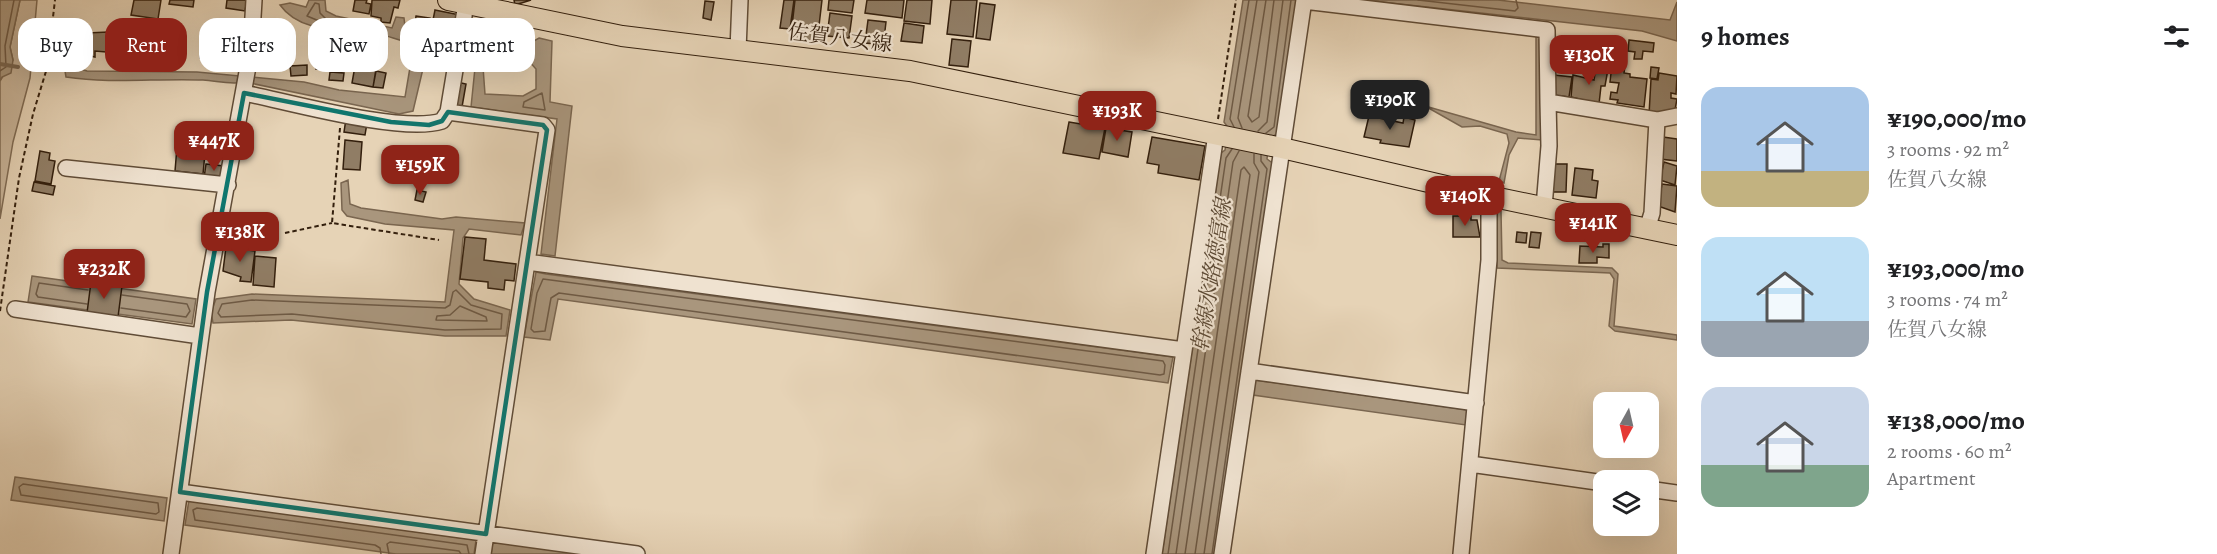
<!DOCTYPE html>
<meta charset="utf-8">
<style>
:root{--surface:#fff;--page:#f6f6f6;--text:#202124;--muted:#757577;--accent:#8f2418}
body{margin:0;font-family:Alegreya,"Noto Serif JP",serif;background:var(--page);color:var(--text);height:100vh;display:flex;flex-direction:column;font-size:22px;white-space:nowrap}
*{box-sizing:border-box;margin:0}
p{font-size:20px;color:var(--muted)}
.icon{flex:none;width:33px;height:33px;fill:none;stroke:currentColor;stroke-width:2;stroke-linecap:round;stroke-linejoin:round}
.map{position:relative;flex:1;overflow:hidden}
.side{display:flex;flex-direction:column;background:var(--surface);width:540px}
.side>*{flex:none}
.guide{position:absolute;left:18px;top:18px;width:570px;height:54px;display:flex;gap:12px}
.needle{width:39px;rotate:188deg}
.fabs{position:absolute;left:1593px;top:392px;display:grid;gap:12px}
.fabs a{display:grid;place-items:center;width:66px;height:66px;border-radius:12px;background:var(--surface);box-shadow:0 6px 24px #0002;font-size:30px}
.price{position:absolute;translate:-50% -51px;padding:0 14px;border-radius:12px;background:var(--accent);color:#fff;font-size:20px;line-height:39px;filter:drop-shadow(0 2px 3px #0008)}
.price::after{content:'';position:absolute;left:50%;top:36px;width:18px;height:14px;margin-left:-9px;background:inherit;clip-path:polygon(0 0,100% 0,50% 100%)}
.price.active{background:#222;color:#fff}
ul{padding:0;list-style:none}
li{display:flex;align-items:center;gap:18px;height:150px;padding:0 24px}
li span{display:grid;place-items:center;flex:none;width:168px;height:120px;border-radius:18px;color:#555}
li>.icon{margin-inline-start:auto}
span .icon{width:72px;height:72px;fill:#fffc;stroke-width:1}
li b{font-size:26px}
h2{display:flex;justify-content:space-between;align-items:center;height:72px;padding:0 24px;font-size:26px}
.chip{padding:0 21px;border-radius:18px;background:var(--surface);box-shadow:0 6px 24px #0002;font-size:21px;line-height:54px}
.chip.active{background:var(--accent);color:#fff}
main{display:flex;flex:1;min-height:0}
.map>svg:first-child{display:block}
.green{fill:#c8b499;stroke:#7e6a53;stroke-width:1.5}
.water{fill:#a9967d;stroke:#7a6650;stroke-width:1.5}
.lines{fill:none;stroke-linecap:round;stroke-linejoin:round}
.shore{stroke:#6e5a45;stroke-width:1.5}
.stream{stroke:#7a6650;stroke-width:4}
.building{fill:#907d65;stroke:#331f0d;stroke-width:1.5}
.minor-casing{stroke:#604c37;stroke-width:18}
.major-casing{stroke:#331f0d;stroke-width:22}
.path{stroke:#331f0d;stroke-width:2;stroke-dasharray:4.5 3;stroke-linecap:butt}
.minor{stroke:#efe2d0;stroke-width:15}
.major{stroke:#e6d3b6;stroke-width:20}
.marked{fill:none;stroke:#0f766e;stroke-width:4.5;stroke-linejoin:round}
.labels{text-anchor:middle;stroke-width:4.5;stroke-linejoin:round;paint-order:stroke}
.street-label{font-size:21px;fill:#331f0d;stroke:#efe2d0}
.water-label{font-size:22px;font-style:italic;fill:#5c4934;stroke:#efe2d0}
</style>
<main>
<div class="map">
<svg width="1677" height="554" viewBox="0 0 1677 554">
<rect width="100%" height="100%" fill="#e6d3b6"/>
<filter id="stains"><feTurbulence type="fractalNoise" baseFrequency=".00333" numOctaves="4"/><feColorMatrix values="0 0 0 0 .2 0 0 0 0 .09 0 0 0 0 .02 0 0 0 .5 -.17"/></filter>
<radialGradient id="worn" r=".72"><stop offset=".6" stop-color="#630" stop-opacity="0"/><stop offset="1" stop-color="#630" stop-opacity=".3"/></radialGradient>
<path class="green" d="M20,0h17l-7,78 -17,64 -13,77v-138l13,-21 -3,-13z"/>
<path class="water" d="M0,0h20l-10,47 3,13 -2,13 -9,4 -2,4z
M309,0h16l1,11 10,5 56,12 4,-11 8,1 1,9 18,16 3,13 -13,55 -14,3 -154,-32c-15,3 -27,-1 -42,-2 -46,-2 -91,4 -137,-3l-1,-6 6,-5 16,5 110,1 107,10 35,8 66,7 9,-53c-11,-2 -21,-7 -32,-9 -33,-7 -80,1 -102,-30l10,-2 16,4z
M1243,0h54l-18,133 -10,5 -2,21 7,5 -57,390h-55l59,-401 4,-3 4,-21 -5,-7z
M1364,0h134l172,20 7,-18v39l-35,-10z
M1536,36l6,1v103l-24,-2 -9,17 -5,28 -5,-2 10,-38 -2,-9 -27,-8 -18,1 -37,-21 91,26 20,3z
M539,38l13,3 -2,61 22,4 -17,150 -14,-2 16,-135 -86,-12 4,-39 8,-1 2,27 38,2 13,-7v-20l-8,-9 -10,2v-12z
M348,180l2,24 11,4 81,11 14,-2 69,6 -4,12 -52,-6 -6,9 -4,46 15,15 36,11 -4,26h-61l-154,-16 -78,3 -2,-11 5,-13 36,-5 193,8 9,-72 -69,-6 -38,-8 -5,-6 -1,-27z
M1495,209l6,2 1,49 6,3 104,5 6,6 -4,52 63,9v5l-62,-9 -6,-5 5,-47 -4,-6 -113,-5z
M536,272l10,2 627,83 -5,26 -610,-84 -8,41 -26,-3z
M32,276l164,23 -4,25 -164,-22z
M1255,380l213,30 -2,15 -213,-30z
M15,477l152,21 -3,23 -153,-21z
M189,500l287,40 -2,14h-78l-211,-29z
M493,541l95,13h-97z"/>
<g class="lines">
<path class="shore" d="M1266,0l-18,116 4,6 7,-5 15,-117
M1418,0l97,11 3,-3 -2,-8
M315,3l4,1 1,9 6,6 -2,4 -17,-7z
M0,71l6,-4 -1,-21 9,-46
M542,93l3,17 -22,-3 1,-5z
M1234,127l-4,-8 19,-119
M1242,128l-4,-10 19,-118
M1258,131l9,-9 16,-122
M1266,133l8,-6 17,-127
M543,279l620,82 2,4 -1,9 -4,1 -601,-82 -8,5 -6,33 -11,1 -3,-3 6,-36z
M456,290l15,15 31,9 -1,15 -56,1 -153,-16 -71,3 -3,-4 4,-9 30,-4 193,8 5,-3 3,-13z
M87,304l-49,-7 -2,-3 3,-11 49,7
M460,306l26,11 1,4 -51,-1 1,-4 13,-1z
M121,308l65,9 4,-6 -3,-7 -65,-9
M23,484l135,19 1,9 -3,2 -135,-19 -2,-8z
M381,554l-1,-6 -5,-3 -180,-25 -2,-10 4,-2 270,37 2,9
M389,554l-2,-10 3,-2 69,9 2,3
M1168,554l58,-396 6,-9
M1176,554l57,-392 6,-11
M1185,554l56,-384 3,-3 6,8 -55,379
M1204,554l55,-382 -5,-9v-9
M1212,554l55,-385 -6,-8v-6"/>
<path class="stream" d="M0,64l18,3"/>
</g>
<path class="building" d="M134,0h27l-3,19 -27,-4z
M170,0h24l-1,7 -24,-3z
M227,0h20l-2,11 -19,-3z
M355,0h12l-1,3 5,1 -2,10 -16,-3z
M372,0h28l-2,8 -4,-1 -4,16 -9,-1v-4l-10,-2z
M514,0h17l-16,5z
M784,0h10l-4,29 -10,-1z
M795,0h27l-5,43 -23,-3 1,-5h-4z
M829,0h25l-2,13 -24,-3z
M867,0h37l-2,18 -37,-5z
M907,0h25l-2,24 -26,-3z
M951,0h26l-4,37 -26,-3z
M705,1l9,1 -3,18 -8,-2z
M980,3l15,2 -5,35 -14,-2z
M435,10l25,5 -4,17 -19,-3 1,-8 -5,-1z
M830,13l22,3 -3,22 -22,-2z
M416,16l14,2 -1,4 6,1 -1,9 -20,-2z
M868,20l18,2 -2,17 -7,-1 -1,6 -11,-1z
M476,23l9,1v5l14,1 -3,28 -11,-2 1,-6 -13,-2z
M904,23l20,3 -2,17 -21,-2z
M68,25l20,1 -1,7 21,-1 -2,20 -11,-1v6l-29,-6z
M205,27l16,3 -2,11 9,1 -3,20 -25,-4z
M224,28l21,3 -4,31 -13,-2 2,-18 -7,-7z
M311,34h12l1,7 -13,1z
M465,37l8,2 -3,16 -8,-1z
M952,39l19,2 -3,26 -19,-2z
M1629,40l25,3 -1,9 -10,-1 -1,8h-8l1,-7 -7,-1z
M370,42l17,3 -2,12 -17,-3z
M333,51l9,1 -2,19 -24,-2 2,-15 14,2z
M307,65v10l-16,1 -1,-10z
M1612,65l13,1 -1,7 6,1v3l17,2 -3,28 -27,-4 1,-3 -8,-1 1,-7 6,1 2,-10 -9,-1z
M355,66l21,3 -3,18 -21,-4z
M1596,67l12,2 -3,17h-4l-2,18 -28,-7 2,-22 21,5z
M1651,67l8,1 -2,11 -7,-1z
M376,71l10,2 -3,15 -10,-1z
M330,72l14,1 -1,8 -14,-1z
M1659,73l18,3 -1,18 -5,-1v5l6,1 -3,16h-25l2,-36 7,1z
M1554,75l18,2 -3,20 -17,-2z
M457,82l9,2 -4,23 -9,-2z
M1369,116l34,7 1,-6 11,3 -6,27 -29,-4 1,-3 -17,-3z
M346,119l21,4 -2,12 -21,-3z
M1069,122l36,6 -6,31 -36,-6z
M1106,128l26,4 -4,25 -26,-5z
M1152,137l53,9 -6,34 -41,-7 1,-8 -12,-2z
M1663,137l14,2v22l-17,-2z
M345,140l17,2 -2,28 -17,-1z
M186,145l9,1 -1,5 11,2 -2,21 -28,-3 2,-24 9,1z
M40,151l10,2 -1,7 6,1 -4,23 -16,-3z
M1664,162l13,4 -2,19 -15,-5z
M206,164l18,2 -2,14 -18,-2z
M1553,164h14l-1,28h-14z
M1575,168l18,2 -1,10 6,1 -2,17 -24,-3z
M34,182l21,4 -2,9 -21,-4z
M1662,184l15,2 -2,26 -17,-6z
M417,190l9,2 -3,10 -8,-2z
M1453,216h18v4h6l3,17h-27z
M1517,232l10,1 -1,10 -10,-1z
M1531,232l10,1 -2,15 -10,-1z
M465,237l21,2 -2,21 32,4 -2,17 -9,-1 -1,10 -16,-2v-6l-28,-3z
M1603,244h6v14l-12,-1v6h-18l1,-17 23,1z
M226,247l29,4 -4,31 -11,-1 1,-4 -18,-6z
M255,256l21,2 -2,29 -21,-2z
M91,282l31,4 -4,31 -31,-4z"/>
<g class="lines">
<defs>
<path id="minor" d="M1304,1l243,29 1,72 109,18 20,-4
M738,50l2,-50
M244,93c45,9 158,41 198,28l6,-9 95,13 4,5 -64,424
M448,112l18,-108
M66,168l162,17
M1544,207l5,-61 -1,-44
M1647,229l5,-16 5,-93
M527,262l657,88
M15,309l185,27
M1249,371l227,32
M1470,464l134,19
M1648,489l29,4
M180,492l457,62
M171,554l36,-262 44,-242 3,-50
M1154,554l62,-420
M1222,554l82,-554
M1461,554l28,-294v-64"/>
<path id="major" d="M448,0l174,36 288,35 372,77 207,48 188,39"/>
</defs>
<use href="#minor" class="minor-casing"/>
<use href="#major" class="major-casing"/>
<path class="path" d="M1218,119l18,-119
M340,128l-8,95 107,17
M285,233l47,-10
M0,311l19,-133 14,-64 14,-46 8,-68"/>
<use href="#minor" class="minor"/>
<use href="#major" class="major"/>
</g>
<path class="marked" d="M244,93l147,29 38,3 13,-4 6,-9 95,13 4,5 -61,404 -306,-42 27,-200z"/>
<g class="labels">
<g class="street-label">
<text transform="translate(840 38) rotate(7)" y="7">佐賀八女線</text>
</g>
<g class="water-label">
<text transform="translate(1211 275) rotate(-81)" y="8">幹線水路徳富線</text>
</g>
</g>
<rect width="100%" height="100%" filter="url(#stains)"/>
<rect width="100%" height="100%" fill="url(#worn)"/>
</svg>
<div class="fabs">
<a><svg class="needle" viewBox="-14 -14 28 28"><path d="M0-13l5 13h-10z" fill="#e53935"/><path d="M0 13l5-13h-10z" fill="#757577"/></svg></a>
<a><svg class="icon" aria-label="layers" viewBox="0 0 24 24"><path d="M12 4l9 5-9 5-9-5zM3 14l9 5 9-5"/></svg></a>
</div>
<b class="price" style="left:1589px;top:86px">¥130K</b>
<b class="price active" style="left:1390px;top:131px">¥190K</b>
<b class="price" style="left:1117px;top:142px">¥193K</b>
<b class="price" style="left:214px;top:172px">¥447K</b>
<b class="price" style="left:420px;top:196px">¥159K</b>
<b class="price" style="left:1465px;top:227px">¥140K</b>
<b class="price" style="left:1593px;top:254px">¥141K</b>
<b class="price" style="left:240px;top:263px">¥138K</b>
<b class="price" style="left:104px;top:300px">¥232K</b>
<div class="guide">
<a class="chip">Buy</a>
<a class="chip active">Rent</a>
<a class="chip">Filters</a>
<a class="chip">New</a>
<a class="chip">Apartment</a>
</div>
</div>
<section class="side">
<h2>9 homes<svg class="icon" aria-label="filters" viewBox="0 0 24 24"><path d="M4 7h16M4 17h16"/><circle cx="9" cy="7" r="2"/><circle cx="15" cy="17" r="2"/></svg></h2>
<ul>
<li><span style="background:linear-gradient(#a9c7e8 70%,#c2b280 0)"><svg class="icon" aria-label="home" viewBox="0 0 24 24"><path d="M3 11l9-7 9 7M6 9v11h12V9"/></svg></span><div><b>¥190,000/mo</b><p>3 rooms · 92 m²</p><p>佐賀八女線</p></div></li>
<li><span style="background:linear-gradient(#bfe0f5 70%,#9aa5b1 0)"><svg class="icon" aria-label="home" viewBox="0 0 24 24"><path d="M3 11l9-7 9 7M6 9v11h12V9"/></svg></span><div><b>¥193,000/mo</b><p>3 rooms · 74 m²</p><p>佐賀八女線</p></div></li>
<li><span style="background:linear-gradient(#c9d6e8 65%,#7fa58c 0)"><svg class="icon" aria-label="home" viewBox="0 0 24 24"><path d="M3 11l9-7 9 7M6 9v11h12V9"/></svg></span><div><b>¥138,000/mo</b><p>2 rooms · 60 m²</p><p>Apartment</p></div></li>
</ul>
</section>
</main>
